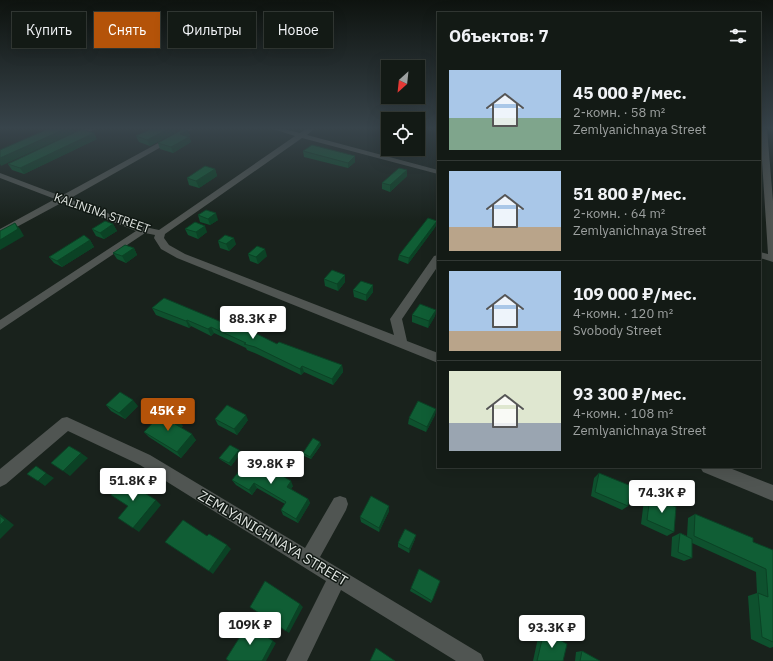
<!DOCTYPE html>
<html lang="ru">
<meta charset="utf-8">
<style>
:root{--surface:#131a15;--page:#202722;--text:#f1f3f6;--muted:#9da1a0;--line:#323834;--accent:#b45309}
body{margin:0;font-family:"IBM Plex Sans",sans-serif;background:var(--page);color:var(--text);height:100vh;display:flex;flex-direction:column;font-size:15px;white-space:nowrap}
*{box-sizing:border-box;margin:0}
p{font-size:13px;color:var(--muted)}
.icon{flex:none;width:22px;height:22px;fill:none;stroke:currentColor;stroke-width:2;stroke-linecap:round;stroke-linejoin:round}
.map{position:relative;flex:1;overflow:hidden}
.details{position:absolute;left:437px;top:12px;width:324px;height:456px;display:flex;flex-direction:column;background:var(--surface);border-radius:0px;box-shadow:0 4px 16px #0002,0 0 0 1px var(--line)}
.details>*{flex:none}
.banner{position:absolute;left:12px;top:12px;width:365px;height:36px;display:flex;gap:8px}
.needle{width:26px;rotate:207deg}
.buttons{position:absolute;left:381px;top:60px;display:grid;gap:8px}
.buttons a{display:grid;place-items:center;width:44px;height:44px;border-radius:0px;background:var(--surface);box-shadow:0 4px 16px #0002,0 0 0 1px var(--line);font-size:20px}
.price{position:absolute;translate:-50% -34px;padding:0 9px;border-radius:4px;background:#fff;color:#222;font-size:13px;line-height:26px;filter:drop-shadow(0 1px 2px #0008)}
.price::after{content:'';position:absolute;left:50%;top:24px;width:12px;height:9px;margin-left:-6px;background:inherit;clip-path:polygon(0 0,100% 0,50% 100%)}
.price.active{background:var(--accent);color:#fff}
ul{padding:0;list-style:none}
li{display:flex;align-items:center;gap:12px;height:100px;padding:0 12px}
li+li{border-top:1px solid var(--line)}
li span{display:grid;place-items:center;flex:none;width:112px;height:80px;border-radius:0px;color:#555}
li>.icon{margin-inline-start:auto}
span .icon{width:48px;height:48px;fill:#fffc;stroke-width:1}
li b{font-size:17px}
h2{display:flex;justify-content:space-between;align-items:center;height:48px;padding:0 12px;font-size:17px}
.chip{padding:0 14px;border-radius:0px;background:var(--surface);box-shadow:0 4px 16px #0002,0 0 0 1px var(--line);font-size:14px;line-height:36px}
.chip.active{background:var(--accent);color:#fff}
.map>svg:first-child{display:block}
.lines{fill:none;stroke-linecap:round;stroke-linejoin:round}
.minor{fill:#505552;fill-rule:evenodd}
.wall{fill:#0e512e}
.shaded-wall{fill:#0b4225}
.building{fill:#105e35;stroke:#0b4225}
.labels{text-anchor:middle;stroke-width:3;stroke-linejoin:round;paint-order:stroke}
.street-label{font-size:12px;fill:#dfe4e0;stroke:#101813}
.near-street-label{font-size:14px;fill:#dfe4e0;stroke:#101813}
</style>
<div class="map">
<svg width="773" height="661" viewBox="0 0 773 661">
<rect width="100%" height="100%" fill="#19221c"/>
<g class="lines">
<path class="minor" d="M85,129h10l-20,11 -7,-2z
M184,129h9l-124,70 76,28 14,3 136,-94 -22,-7h11l16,4 6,-4h8l-7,6 131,35v4l-136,-36 -137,96 -1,4 5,7 16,9 209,81 -4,-16 44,-63 4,-1v11l-36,53 5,22 31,12v10l-261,-105 -16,-9 -7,-11 1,-3 -10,-2 -145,97v-10l136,-89 -73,-29 -63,34v-7l55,-30 -55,-21v-5l61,23z
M760,129h7l6,72v61l-13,-4v-6l8,2z
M67,417l83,38 155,93 29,-50 6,-2 6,2 2,6 -2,6 -26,47 161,97 3,7h-28l-115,-71 -34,71h-21l40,-80 -186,-116 -72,-34 -62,53 -6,3v-18l62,-51z
M700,467h27l46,18v16l-70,-29z"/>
</g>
<path class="wall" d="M188,130l2,6h-1l2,6 -18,11 -13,-4 -2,-6z
M176,132l-26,14 -11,-4 -3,-6z
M97,139l-73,35 -12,-4 -4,-6z
M303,151l52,5v6l-7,6 -44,-11z
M215,169l2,7 -18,12 -10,-3 -2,-7z
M407,170v6l-17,16 -8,-3v-6z
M198,215l20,5 -8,5 -10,-3z
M113,224l4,7 -13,8 -8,-3 -4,-7z
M436,226l-28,38 -10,-4 1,-5z
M185,229l22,3 -9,7 -10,-4z
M90,240l4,7 -32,20 -8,-4 -5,-6z
M218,241l18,3 -7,7 -9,-3z
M134,248l3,7 -11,8 -9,-4 -4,-6z
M248,254l19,2 -9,8 -8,-3z
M324,279l21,3 -7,9 -13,-5z
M373,285v7l-7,9 -12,-4 -1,-7z
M152,308l79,18 46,18 65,21 1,7 -10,13 -29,-13 -3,3 -44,-21 -10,-4 -1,-2 -32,-15 -3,3 -20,-10 -2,2 -33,-13z
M436,310l-1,6 -7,12 -16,-6v-7z
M106,405l32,1 -13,13 -14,-8z
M436,409l-1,6 -9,17 -18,-8 1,-6z
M215,419l33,1 -11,15 -19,-10z
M183,426l-2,2 15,12 -15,18 -32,-21 -5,-5z
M321,445l-10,14 -7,-3 -1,-3z
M239,450l2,3 -10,13 -10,-6 -2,-2z
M599,473l29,33 -6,4 -31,-14 3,-18z
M232,480l61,6 -2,3 17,10 2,4 -12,20 -15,-8 -2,-5 4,-6 -28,-16 -5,7 -16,-10z
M650,496l24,36 -7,4 -26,-12 3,-24z
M389,511l-10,21 -18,-10 -1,-5z
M695,514l58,28 20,8v97l-3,1 -19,-9 -3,-43 9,-3 -1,-21 -64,-29v15l-8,3 -13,-5 1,-19 8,-4 7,3 1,-18z
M415,539l-6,14 -11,-6v-4z
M440,581l-9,22 -21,-12 1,-3z
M544,631l19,30h-30l6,-28z
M582,651l18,10h-25l1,-9z"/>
<path class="shaded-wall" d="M65,129h8l2,3 -74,34 -1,-2v-6z
M168,129h7l1,3 -26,14 -3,-6z
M188,130l2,6 -7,4 -3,-6z
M94,133l3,6 -73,35 -4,-6z
M189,137l2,5 -18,11 -2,-6z
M355,156v6l-7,6v-5z
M215,169l2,7 -18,12 -3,-7z
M407,170v6l-17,16v-7z
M216,213l2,7 -8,5 -2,-6z
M437,221l-1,5 -28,38 1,-6z
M15,223l5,6 4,7 -24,14v-10z
M113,224l4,7 -13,8 -4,-6z
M205,226l2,6 -9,7 -2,-7z
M234,238l2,6 -7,7 -3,-7z
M90,240l4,7 -32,20 -5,-6z
M134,248l3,7 -11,8 -4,-7z
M265,249l2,7 -9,8 -2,-7z
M345,275v7l-7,9 -1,-7z
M373,285v7l-7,9v-6z
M436,310l-1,6 -7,12 1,-7z
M187,320l4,6 -2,2 -3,-7z
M211,327l3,6 -3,3 -3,-7z
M342,365l1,7 -10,13 -1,-6z
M302,366l2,6 -3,3 -1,-6z
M133,400l5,6 -13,13 -6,-6z
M436,409l-1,6 -9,17 1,-5z
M246,415l2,5 -11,15 -3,-6z
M178,420l5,6 -4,4 -4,-6z
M192,434l4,6 -15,18 -4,-6z
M320,442l1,3 -10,14 -1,-2z
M239,450l2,3 -10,13 -2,-3z
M81,453l7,5 -18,18 -7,-5z
M46,473l8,5 -9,8 -7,-5z
M291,481l2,5 -4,6 -2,-5z
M254,483l3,5 -5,7 -3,-5z
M141,486l6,4 -3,4 -6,-5z
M308,499l2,4 -12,20 -2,-4z
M156,500l5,5 -22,27 -6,-4z
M389,506v5l-10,21v-4z
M0,514l14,11 -14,14z
M416,535l-1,4 -6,14v-4z
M227,545l4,4 -18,25 -4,-3z
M300,604l3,3 -14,26 -3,-2z
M248,624l28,19 -10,18h-4z"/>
<path class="building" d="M48,129h17l-65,29v-8z
M82,129l12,4 -74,35 -12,-4z
M151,129h17l-21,11 -11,-4z
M183,129l5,1 -8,4 9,3 -18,10 -13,-4z
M312,145l43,11 -7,7 -45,-12z
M205,166l10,3 -19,12 -9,-3z
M399,168l8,2 -17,15 -8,-2z
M206,210l10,3 -8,6 -10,-4z
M428,218l9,3 -28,37 -10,-3z
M105,221l8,3 -13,9 -8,-4z
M195,222l10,4 -9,6 -11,-3z
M15,223l3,6 -18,11v-9z
M84,235l6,5 -33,21 -8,-4z
M225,235l9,3 -8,6 -8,-3z
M125,245l9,3 -12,8 -9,-3z
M257,246l8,3 -9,8 -8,-3z
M332,270l13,5 -8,9 -13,-5z
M361,281l12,4 -7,10 -13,-5z
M164,298l67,28 2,-2 22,9 22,11 2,-2 63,23 -10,14 -30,-13 -2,3 -45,-22 -11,-3 2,-1 -35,-16 -3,2 -21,-9 -1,1 -34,-13z
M420,304l16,6 -7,11 -17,-6z
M120,392l13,8 -14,13 -13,-8z
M418,401l18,8 -9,18 -18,-9z
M227,405l19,10 -12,14 -19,-10z
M163,412l15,8 -3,4 17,10 -15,18 -33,-20z
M760,414l1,11h-1z
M313,438l7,4 -10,15 -7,-4z
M230,445l9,5 -10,13 -10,-5z
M69,446l12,7 -18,18 -12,-8z
M250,457l41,24 -4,6 21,12 -12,20 -15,-9 5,-8 -32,-19 -5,7 -17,-10z
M36,466l10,7 -8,8 -11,-7z
M599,473l32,13 -3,20 -33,-14z
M127,477l14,9 -3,3 18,11 -23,28 -15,-10 10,-12 -17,-11z
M371,496l18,10 -10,22 -19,-11z
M650,496l26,11 -2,25 -27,-12z
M695,514l58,24v4l20,8v92l-11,-5 -4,-44 10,4 -2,-28 -72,-33z
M0,516l5,4 -5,5z
M183,520l24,16 2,-2 18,11 -18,26 -44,-29z
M405,529l11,6 -7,14 -11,-6z
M680,533l12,6v19l-14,-6z
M419,569l21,12 -8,20 -21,-13z
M265,581l35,23 -14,27 -36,-24z
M248,624l25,17 -11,20h-33l-3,-2z
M544,631l23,13 -4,17h-26z
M376,648l19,13h-25z
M582,651l18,10h-20z"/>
<linearGradient id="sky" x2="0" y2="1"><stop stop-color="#0e130f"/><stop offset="0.58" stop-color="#38444b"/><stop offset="1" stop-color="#38444b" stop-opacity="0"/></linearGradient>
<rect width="773" height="221" fill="url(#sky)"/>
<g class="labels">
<g class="street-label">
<text transform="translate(102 213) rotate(19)" y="4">KALININA STREET</text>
</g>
<g class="near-street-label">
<text transform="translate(273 538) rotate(31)" y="5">ZEMLYANICHNAYA STREET</text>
</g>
</g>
</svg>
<div class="buttons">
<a><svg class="needle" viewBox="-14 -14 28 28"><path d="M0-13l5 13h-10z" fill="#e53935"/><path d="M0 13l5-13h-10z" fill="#9da1a0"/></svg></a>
<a><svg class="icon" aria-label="locate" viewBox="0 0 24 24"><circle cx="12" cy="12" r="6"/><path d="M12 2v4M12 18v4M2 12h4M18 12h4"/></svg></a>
</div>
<b class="price" style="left:253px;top:340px">88.3K ₽</b>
<b class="price active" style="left:168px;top:432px">45K ₽</b>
<b class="price" style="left:271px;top:485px">39.8K ₽</b>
<b class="price" style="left:133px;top:502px">51.8K ₽</b>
<b class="price" style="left:662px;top:514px">74.3K ₽</b>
<b class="price" style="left:250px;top:646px">109K ₽</b>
<b class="price" style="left:552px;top:649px">93.3K ₽</b>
<div class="banner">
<a class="chip">Купить</a>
<a class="chip active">Снять</a>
<a class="chip">Фильтры</a>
<a class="chip">Новое</a>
</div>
<section class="details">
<h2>Объектов: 7<svg class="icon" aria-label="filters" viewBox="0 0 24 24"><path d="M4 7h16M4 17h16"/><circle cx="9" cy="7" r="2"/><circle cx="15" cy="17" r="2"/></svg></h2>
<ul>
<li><span style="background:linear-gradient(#a9c7e8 60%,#7fa58c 0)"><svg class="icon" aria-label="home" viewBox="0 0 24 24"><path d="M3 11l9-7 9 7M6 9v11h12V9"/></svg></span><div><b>45 000 ₽/мес.</b><p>2-комн. · 58 m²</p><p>Zemlyanichnaya Street</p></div></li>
<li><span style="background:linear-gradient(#a9c7e8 70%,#b9a48a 0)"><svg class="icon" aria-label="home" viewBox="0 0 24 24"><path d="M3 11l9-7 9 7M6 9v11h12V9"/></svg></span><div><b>51 800 ₽/мес.</b><p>2-комн. · 64 m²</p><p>Zemlyanichnaya Street</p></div></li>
<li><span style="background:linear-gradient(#a9c7e8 75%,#b9a48a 0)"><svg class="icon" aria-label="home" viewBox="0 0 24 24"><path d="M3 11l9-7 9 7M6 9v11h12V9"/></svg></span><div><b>109 000 ₽/мес.</b><p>4-комн. · 120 m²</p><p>Svobody Street</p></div></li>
<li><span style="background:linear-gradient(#dfe7d0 65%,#9aa5b1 0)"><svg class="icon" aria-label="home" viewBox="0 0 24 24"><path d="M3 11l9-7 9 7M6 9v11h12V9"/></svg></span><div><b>93 300 ₽/мес.</b><p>4-комн. · 108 m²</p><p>Zemlyanichnaya Street</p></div></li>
</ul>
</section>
</div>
